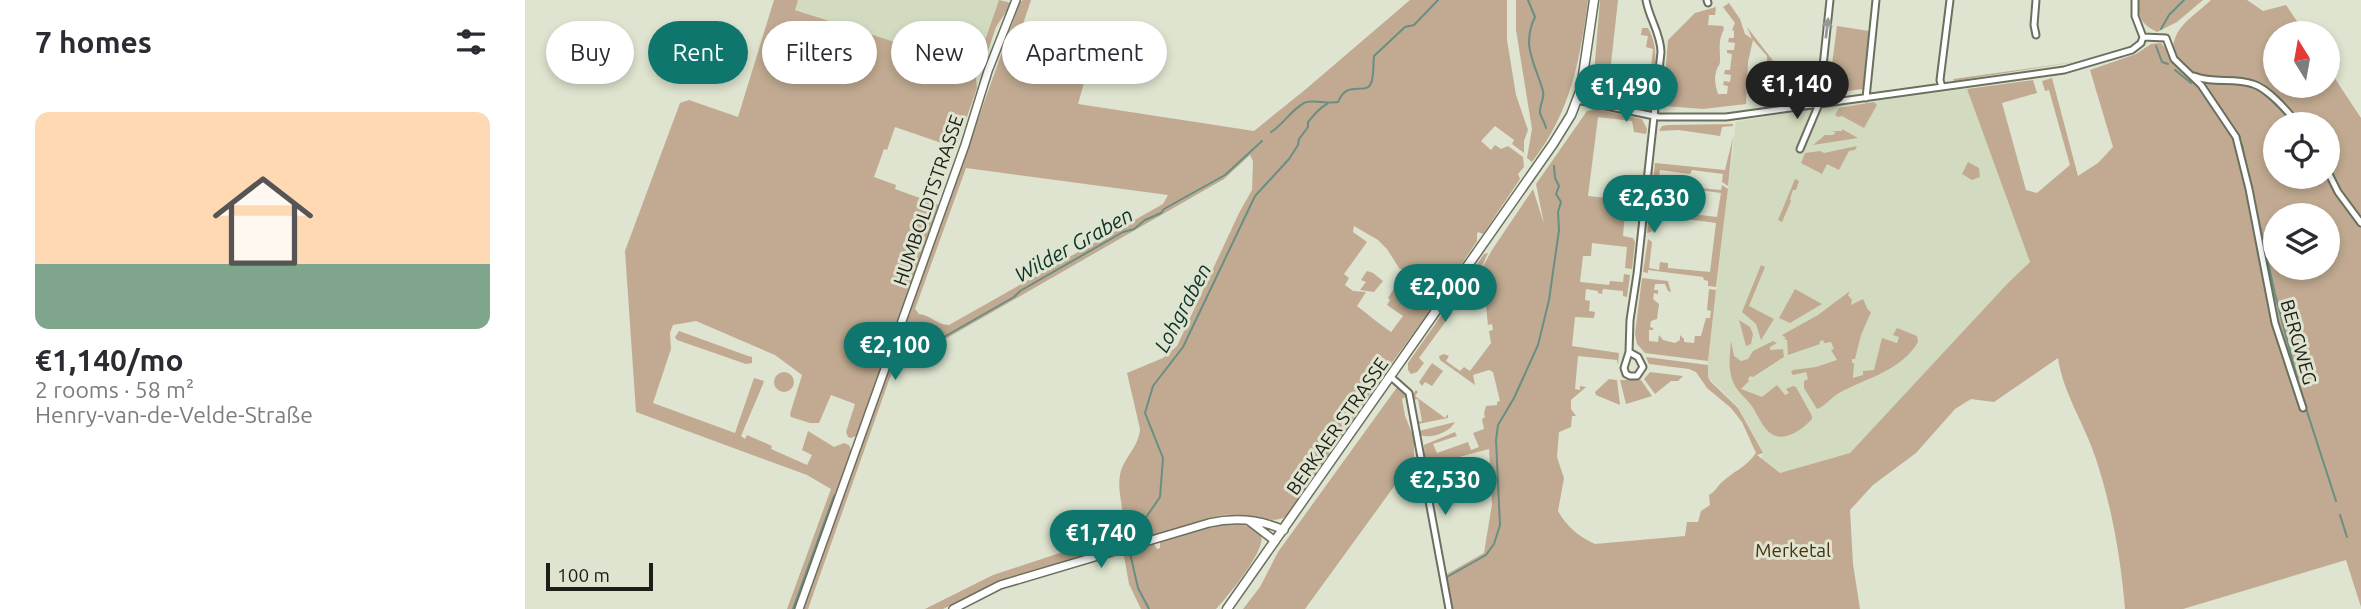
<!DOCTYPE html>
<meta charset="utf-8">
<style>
:root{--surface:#fff;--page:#f2f2f3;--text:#2b2b33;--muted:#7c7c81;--line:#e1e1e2;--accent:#0f766e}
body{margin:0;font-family:Ubuntu,sans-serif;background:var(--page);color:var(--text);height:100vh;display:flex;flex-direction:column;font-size:26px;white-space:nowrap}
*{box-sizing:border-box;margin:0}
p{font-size:23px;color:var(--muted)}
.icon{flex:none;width:38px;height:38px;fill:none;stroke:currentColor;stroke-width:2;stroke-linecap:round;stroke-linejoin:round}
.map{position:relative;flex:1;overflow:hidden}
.panel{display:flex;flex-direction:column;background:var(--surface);width:525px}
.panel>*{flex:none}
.banner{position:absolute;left:21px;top:21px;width:665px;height:63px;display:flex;gap:14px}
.needle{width:46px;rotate:349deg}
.fabs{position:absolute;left:1738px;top:21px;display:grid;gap:14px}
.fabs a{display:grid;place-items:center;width:77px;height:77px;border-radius:50%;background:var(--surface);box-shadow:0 4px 10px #0003;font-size:35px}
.scale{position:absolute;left:21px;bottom:18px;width:107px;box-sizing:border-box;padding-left:7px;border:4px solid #1c1e17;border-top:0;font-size:19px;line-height:24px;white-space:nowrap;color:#1c1e17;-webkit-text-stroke:5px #dee4cf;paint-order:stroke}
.price{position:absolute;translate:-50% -60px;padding:0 16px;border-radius:24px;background:var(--accent);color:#fff;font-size:23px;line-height:46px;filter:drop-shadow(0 2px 4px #0008)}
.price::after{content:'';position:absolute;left:50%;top:42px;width:21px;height:16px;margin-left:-10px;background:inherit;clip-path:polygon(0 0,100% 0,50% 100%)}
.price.on{background:#222;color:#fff}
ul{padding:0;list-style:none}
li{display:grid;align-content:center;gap:14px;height:371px;padding:0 35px}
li+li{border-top:2px solid var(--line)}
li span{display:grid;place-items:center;height:217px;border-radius:14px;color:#555}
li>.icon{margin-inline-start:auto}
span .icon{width:126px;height:126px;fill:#fffc;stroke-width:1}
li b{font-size:30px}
h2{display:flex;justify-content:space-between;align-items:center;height:84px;padding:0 35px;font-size:30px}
.tag{padding:0 24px;border-radius:32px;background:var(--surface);box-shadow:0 4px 10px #0003;font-size:24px;line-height:63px}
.tag.on{background:var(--accent);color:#fff}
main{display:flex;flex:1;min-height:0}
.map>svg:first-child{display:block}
.built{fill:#d2dbbf}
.green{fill:#c1aa91;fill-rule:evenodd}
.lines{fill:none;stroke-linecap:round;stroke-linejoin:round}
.stream{stroke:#678f83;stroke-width:2}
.minor-casing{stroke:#6a705e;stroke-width:9}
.tertiary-casing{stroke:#6a705e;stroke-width:10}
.secondary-casing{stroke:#6a705e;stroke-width:11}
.minor{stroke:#fff;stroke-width:5}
.tertiary{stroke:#fff;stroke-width:7}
.secondary{stroke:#fff;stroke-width:8}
.oneway{fill:#999a97}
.labels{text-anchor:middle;stroke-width:6;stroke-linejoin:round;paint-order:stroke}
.street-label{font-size:19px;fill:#1c1e17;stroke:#dee4cf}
.park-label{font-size:19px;fill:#4b300d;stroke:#dee4cf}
.water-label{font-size:21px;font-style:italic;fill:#0a3229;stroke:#dee4cf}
</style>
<main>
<section class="panel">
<h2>7 homes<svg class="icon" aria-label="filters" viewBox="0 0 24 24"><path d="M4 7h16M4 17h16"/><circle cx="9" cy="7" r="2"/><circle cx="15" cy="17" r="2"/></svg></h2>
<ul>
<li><span style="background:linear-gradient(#ffd9b3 70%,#7fa58c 0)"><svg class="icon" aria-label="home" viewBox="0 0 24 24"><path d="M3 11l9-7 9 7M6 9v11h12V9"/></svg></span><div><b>€1,140/mo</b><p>2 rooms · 58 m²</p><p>Henry-van-de-Velde-Straße</p></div></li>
</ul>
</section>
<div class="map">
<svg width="1836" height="609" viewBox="0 0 1836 609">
<rect width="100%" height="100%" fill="#dee4cf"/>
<path class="built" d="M273,0h204l-26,78 -55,-27 -127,-42z
M1442,89l63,173 -22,21 -158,170 -70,20 -19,-15 2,-5 -25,-46 -30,-30v-16l28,-239 97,-16z"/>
<path class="green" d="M249,0h24l-3,10 131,42 43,20 7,6 1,10 -21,60 -61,-21 -8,23 -3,-1 -10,28 22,8 -1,4 44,16 -81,230 -7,3 -3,-1 -2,-5 9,-28 -24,-9 -12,28h-9l-19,-6 -1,-3 12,-39 -27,-20 -79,-34 -23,4 -3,8 1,16 -18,54 82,30 19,-55 10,3 -1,3 -22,52 4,3 2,-4 25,11 -1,3 36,16 5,-10 -10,-5 6,-19 26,16 10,-4 5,2 2,5 -56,159h-8l44,-120 -24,-14 -171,-63 -11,-161 55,-148 9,-3 49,17z
M474,0l13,3 -16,24 -8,24 -7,6 -8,1 1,-4 6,1z
M498,0h8l-17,51v6l6,4 67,11 -9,32 176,27 52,-42 104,-89h97v40l9,55 12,35 -4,11v12l-12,-9 2,-4 -19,-14 -14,15 10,9 4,-5 6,4 7,-3 15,11 1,10 -6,7 2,5 -37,55 -5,-2 -1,2v7l-18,27 -5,2 -4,-1 -2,4 5,4 -10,14 -7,-2 5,-8 -11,-5 -6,7 -25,-15 -12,-19 -9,-9 -24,-14 -1,6 14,10 -23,32 5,4 -4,7 8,6 13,1 -9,14c12,9 22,18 34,26l12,-16 -16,-11 3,-5 -2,-2 8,-13 8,2 24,14 6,-9 6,5 -60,82 -94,138c-19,8 -41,-4 -64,-2l-223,66 -56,28h-18l68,-34 109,-36c35,-15 13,-37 18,-64 3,-17 19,-28 20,-46l-13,-56 36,-15 14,-12 62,-133 13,-23 1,-29 -3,-6 -26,24 -331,190 -85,240h-5l217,-607zM441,168l202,27 -5,9 -214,121c-12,0 -18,-10 -30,-11l-4,-5z
M991,0h72c-8,60 -17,112 -56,162l-5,-4 5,-29 -16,-99z
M1075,0h18l-7,64 3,1 -3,28 37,4 5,-48 -7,-2 2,-11 -7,-1 1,-7h6c13,23 6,48 2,74l-9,5c-12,-12 -34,-9 -48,-21z
M1614,0h64l-26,22 -20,10c-15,-7 -20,-15 -18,-32z
M1686,0h36l16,11 23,-6 19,28h-30v53h52l1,-18 33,50v489l-15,-47 -163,49h-58c-4,-50 -13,-101 -29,-150 -11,-34 -33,-66 -38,-101l-64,44 -23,-3 -16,10 -39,44 -43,32 -23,25 3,54 7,45h-413l-7,-31 44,-25 8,-49 -3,-55 -64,17 -1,-21 31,-13 2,4 -24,8 4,9 31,-11 3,8 8,-3 -6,-14 11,-4 -2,-10 3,-2 -1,-4 2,-7 11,-1v-3l3,-1 -7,-29 -4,-2 -16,5 2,10 -35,-25 -1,-4 5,-2 5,2 -3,5 14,10 4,-4 6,4 21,-28 -2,-12 4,-1 -1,-6 -4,1 -3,-28 -12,-14 -8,16 -2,-1 3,-18 18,-26 4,-1 -11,24 15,-27 41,-61 11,35 -8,-40 51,-73 9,-2 46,10 5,10 -1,5 -12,-2 -2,-11 -34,-4 -10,79 38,4 -3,36 10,2 2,4 -3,27 -7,-1 2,-21 -35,-4 -1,13h-8l-3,26 29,3 1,-4 13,1 1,-8 6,1 -3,22 -4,-1v-5l-20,-2 -1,5 -4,-1v-2l-12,-2 -1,11 5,1 -1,10 6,1 -1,6 -19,-1 -3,29 47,7 -1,12 -1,-5 -39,-4 -3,33 5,1v-4l6,1 -15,13v9l5,7h-4l-1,11 -12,5 -2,25 7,21 -6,33c9,16 20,25 37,33l90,-8 2,-14h11l3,-11 9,-6 -1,-10c6,-3 7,-7 12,-12 11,-11 26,-16 35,-30l-14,-31 -11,-14 -24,-20 -11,-16 -7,-3 -40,-5 -3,-7 62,8v12l3,5 27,26 25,45 -6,2 23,18 70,-20 158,-170 22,-21 -63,-173 66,-9 4,13 -35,10 24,87 11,3 33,-28 -21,-75 -4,1 -3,-10 10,-3 26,98 20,-13 15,-16 -23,-77 46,-16 15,-10 10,-1 12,14c-3,-29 19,-39 38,-57zM1750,124h52v53h-52zM1750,215h52v53h-52z
M1204,3l11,16 5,15 7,5 -5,-12 54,70 -23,3 2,-30 -13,-5v-9l-14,-16 -5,22 -2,42 -43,5 -38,-3 -2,-4 5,-62 27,-27 21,-6 -1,8h-6l-1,10 15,1 1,3c-6,12 -4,19 -4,30 0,7 -1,5 -3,10 -4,10 -1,18 1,25h9l1,-8 -5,-1 1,-4 6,1 1,-7 -7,-1 1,-4h5l2,-16 -5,-1v-3h7l1,-7 -7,-1 1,-4h5v-7l-2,-1 3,-7 -12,-16z
M1312,26l32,5 -6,58 -29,4 -5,-6z
M1557,61l-128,20 -1,-2z
M1349,102l3,3 -13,23 -22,-12 -4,1 -3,-2 4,-7z
M1208,124v2l-11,1 -2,9 -41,-6 -20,1 3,-5 6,-1z
M1317,129l16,9 -45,7 12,-10h8l3,-3 -5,-1h11z
M1208,137l-5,49 -6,-4 1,-8 -31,-4 -2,4 -30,-4 -2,15 -5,-1 2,-21 70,7z
M1332,146l-2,4 -6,1 -10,19 -12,-6 -5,10 -21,-11 4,-10 15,-2 4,2z
M1443,162l11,6 1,9 -8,3 -10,-6z
M1270,179l4,2 -3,9h-3l-3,9 1,2 -9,21 -4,-2z
M1197,185l6,4 -12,98 -8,-1v-5l-4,-1 -1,-3 -55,-7v3l-5,-1 5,-33 4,3 -3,26 10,2 1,-8 8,1v5l42,4 6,-49 -60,-8 -2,14 -3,3 -4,1 3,-24 67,8 4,-24 -22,-3 1,-2 21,2z
M1236,265l4,2 -16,39 25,13 -13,21 -5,-16 -14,-12z
M842,271l6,2 10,8 -9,11 -14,-2 6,-8 -5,-2z
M1117,278l26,3 3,11 -3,-1 -3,-7h-10l-1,6h4v4l-4,-1 -1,6 6,5 -2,15 -6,2 -1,6 3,1v2h-4v11l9,1 1,-7 4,5 12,3 5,-3v-5l4,4v3l10,1 1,-7h6l5,-18h4l1,-7 -4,-1 2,-21 7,1 -8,71 -63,-8 -8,-9 -2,-10z
M1270,289l27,15 -32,19 -11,-5z
M1325,291l-2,4 4,5 -1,5 12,-6 5,11 3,2 -10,23 -6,24h-3v4h2l-1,15 10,-3v-4l11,-1 8,-32 15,5 2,-6 -6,-2 4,-7 20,8 1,6c-17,29 -52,36 -79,51 -8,5 -14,13 -22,16l-13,-21v-7l4,-2 -2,-7 -13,3 -2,-3 2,-2 23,-3 21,-7 -6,-10 3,-1 -3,-7 -7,1 -1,-3 -4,2 1,2 -32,11 -1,-15 -3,-1 2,-1 -4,-3 36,-20z
M920,310h5l2,3 -33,45 5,5 -7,9 -6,2 -3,-4v-7z
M1214,320l11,7 3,7 -2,10 -5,2z
M154,331l69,25 4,1v6l-6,1 -69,-24 -2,-3z
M1206,341l3,15 7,5 7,-2 5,-8 20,-10 4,2 -7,4v3l13,-1 1,8 -31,20 -3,-1 -2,3 1,2 -8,8 21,8 15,-12 8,10 4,-2 -3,-4 7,-3 3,1 16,29v3c-11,12 -32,27 -46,10 -6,-7 -9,-16 -15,-24 -6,-8 -16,-15 -19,-26 -4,-12 -2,-25 -1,-38z
M907,363l11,8 -11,15 -7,-4 -3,4 -3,-4z
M1125,372l33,4 -5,5h-7l-16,13 -11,-15z
M249 382a10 10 0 1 1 20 0a10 10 0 1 1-20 0Z
M1084,379l8,1 3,25 -24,-10 -1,-3z
M1095,380h21l11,16 -26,8z
M873,386l8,5 1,5 -5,3 3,17 9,22v21l-109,150h-62l17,-22 18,-35z
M891,390l2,2 -3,4 30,22 3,-4v4l-30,6v-2l4,-1 -4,-22 -5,1 -1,-5z
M930,422c-6,11 -24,17 -35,13l-1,-4z
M707,523c10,1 24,3 29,13 6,13 -35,63 -45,73h-75l-12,-25 -5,-28 30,-12 3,5 3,-1v-6l47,-15z"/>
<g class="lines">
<path class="stream" d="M1003,0l7,17c-14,29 0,46 8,74 2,8 -4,14 -3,22 1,4 5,10 6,15
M1636,29l8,-14 15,-15
M1631,46l6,16 6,2
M1650,70l16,13
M1679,84l29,43
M1711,131l4,6
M746,132c12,-7 20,-22 33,-29 7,-4 23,1 34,-1 10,-25 30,-3 34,-22 2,-8 1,-16 2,-24l31,-29 9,-2 24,-25
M1717,145l33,149 26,99 35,108
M367,364l3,1 119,-68 6,-6 103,-59 11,-3 11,-9 16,-7 3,-4 61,-34 37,-34
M1815,515l7,22
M610,541l5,-15 20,-29 3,-39 -18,-45 8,-27 30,-39 72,-151 34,-37 9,-14 1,-6 9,-12v-5c5,-6 12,-15 19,-18
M605,553l8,35 11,21
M922,577l39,-22 8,-11 6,-19 -4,-85 2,-15 16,-27 24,-53 11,-45 10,-70 -1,-18 3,-10 -5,-8 3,-8 -4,-8 -1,-12
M268,609l41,-113"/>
<defs>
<path id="minor" d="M1182,0l1,3
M1610,0v16l8,21
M1511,35l-2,-10 2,-25
M1618,37l23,1 8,21 27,26 35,52 13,52 26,134 28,85
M1669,76c19,8 40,1 59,8 16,5 35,28 45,40
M1417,87l-2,-7 10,-80
M1056,89l8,1 16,14
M1341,98l10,-98
M1052,100l82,17h67l338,-47 68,-20 9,-7 2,-6
M1275,149l19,-45 11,-104
M1802,170l11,22 23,31
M1104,352l9,5 5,10 -6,9h-7l-4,-2 -2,-6 5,-16 1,-32 7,-46 24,-222c0,-18 -12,-34 -15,-52
M866,377l18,16 40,216"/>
<path id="tertiary" d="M724,521l26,20
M274,609l166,-464 23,-74 28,-71
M428,609l47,-24 209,-62c26,-6 50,-4 75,7"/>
<path id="secondary" d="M702,609l326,-465 18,-29 10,-26 13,-89"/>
</defs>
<use href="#minor" class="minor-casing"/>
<use href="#tertiary" class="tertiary-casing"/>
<use href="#secondary" class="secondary-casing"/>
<use href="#minor" class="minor"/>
<use href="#tertiary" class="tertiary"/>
<use href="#secondary" class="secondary"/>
</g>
<defs><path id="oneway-solid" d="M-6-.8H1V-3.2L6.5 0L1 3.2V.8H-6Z" transform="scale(1.75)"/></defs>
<use class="oneway" href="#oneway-solid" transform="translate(1302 28) rotate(-83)"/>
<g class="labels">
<g class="street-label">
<text transform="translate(403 200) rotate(-71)" y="7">HUMBOLDTSTRASSE</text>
<text transform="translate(1774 342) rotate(74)" y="7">BERGWEG</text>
<text transform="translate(812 426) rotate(-55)" y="7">BERKAER STRASSE</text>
</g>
<g class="park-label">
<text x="1268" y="557">Merketal</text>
</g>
<g class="water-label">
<text transform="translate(549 245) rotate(-29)" y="7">Wilder Graben</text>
<text transform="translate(658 308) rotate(-62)" y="7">Lohgraben</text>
</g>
</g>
</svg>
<div class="fabs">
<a><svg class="needle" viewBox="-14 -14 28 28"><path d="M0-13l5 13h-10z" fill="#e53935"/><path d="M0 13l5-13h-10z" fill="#7c7c81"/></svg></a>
<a><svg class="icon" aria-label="locate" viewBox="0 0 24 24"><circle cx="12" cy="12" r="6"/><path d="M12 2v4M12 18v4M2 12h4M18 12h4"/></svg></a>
<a><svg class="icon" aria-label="layers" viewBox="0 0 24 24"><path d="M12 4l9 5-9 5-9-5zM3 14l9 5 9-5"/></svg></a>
</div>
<div class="scale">100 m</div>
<b class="price on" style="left:1272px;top:121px">€1,140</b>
<b class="price" style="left:1101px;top:124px">€1,490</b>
<b class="price" style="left:1129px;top:235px">€2,630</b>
<b class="price" style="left:920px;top:324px">€2,000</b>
<b class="price" style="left:370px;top:382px">€2,100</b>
<b class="price" style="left:920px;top:517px">€2,530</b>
<b class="price" style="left:576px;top:570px">€1,740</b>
<div class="banner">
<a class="tag">Buy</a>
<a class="tag on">Rent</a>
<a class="tag">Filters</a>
<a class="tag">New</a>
<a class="tag">Apartment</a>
</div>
</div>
</main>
